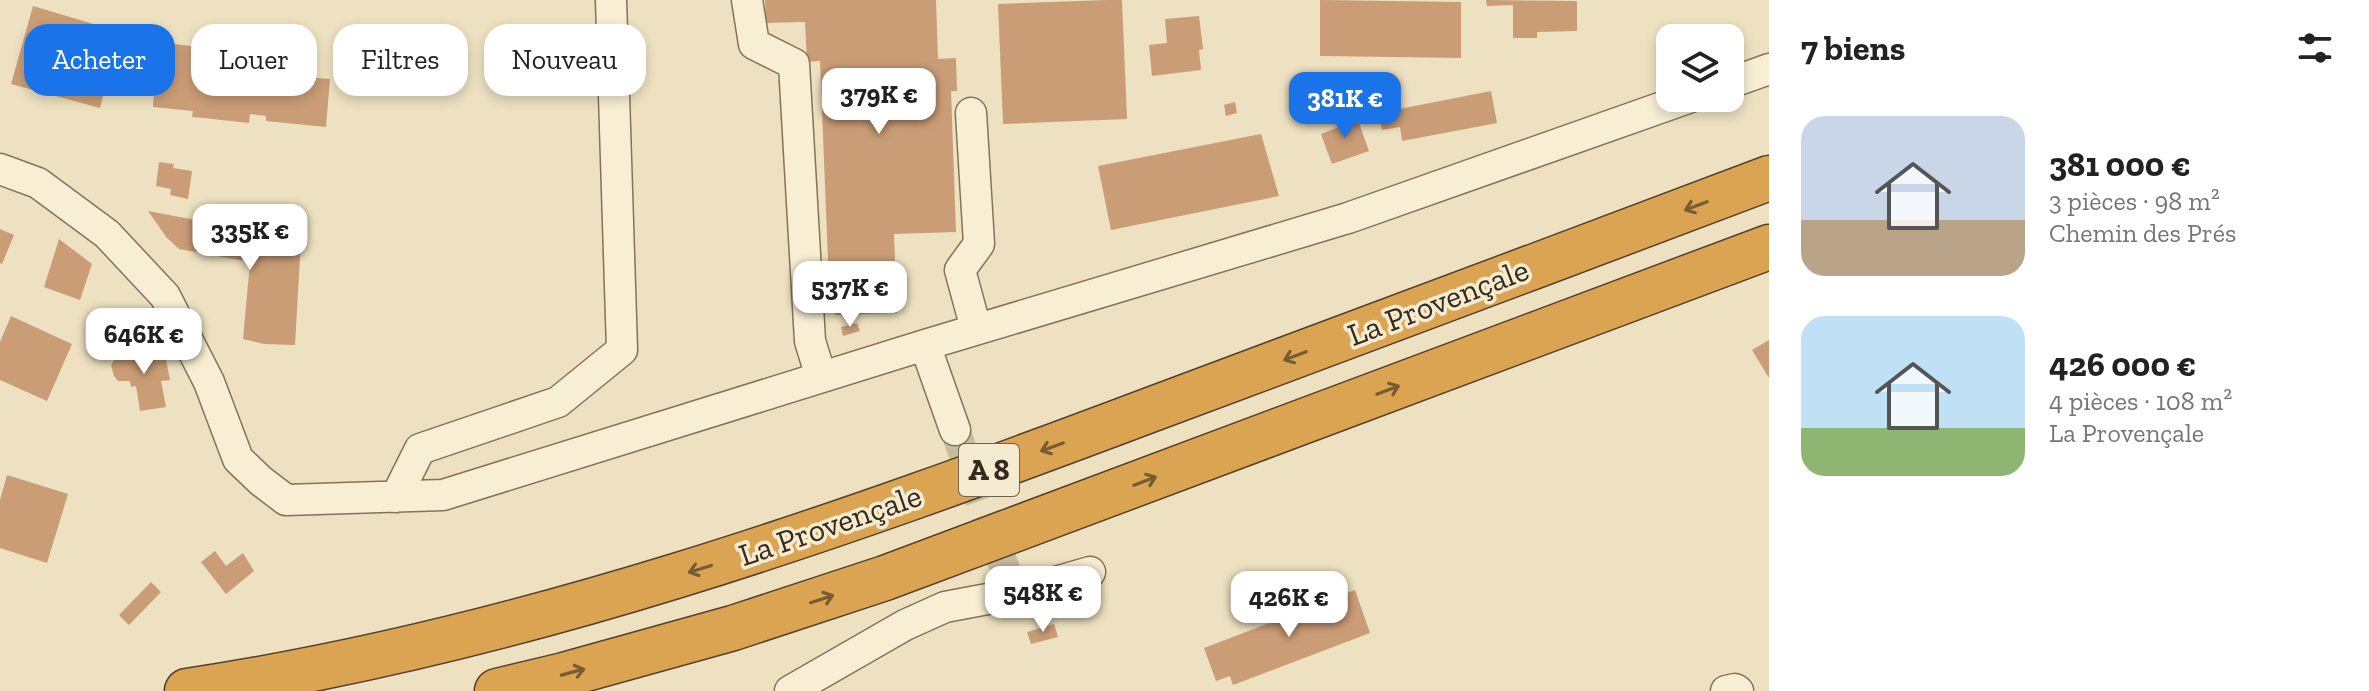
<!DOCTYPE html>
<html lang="fr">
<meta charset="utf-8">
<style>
:root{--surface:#fff;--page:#f6f6f6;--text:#222;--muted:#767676;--accent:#1a73e8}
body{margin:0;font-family:"Zilla Slab",serif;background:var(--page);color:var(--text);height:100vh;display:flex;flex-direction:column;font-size:30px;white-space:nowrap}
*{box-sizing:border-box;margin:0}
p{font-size:26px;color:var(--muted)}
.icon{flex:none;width:44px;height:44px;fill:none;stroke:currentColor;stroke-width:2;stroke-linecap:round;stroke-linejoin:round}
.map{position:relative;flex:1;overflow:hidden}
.side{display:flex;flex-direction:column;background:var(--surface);width:600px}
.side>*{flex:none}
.banner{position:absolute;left:24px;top:24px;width:760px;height:72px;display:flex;gap:16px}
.fabs{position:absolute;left:1656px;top:24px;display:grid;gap:16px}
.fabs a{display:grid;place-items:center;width:88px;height:88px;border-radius:16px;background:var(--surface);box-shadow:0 4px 12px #0003;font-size:40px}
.price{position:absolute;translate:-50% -68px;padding:0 18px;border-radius:16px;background:#fff;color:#222;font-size:26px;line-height:52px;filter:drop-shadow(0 2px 4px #0008)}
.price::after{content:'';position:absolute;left:50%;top:48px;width:24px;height:18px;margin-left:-12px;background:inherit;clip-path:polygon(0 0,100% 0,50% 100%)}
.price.active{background:var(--accent);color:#fff}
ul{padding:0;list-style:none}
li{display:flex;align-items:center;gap:24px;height:200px;padding:0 32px}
li span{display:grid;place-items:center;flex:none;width:224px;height:160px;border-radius:24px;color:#555}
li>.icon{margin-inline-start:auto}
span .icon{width:96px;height:96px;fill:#fffc;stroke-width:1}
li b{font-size:34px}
h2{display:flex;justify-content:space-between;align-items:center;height:96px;padding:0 32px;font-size:34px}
.tag{padding:0 28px;border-radius:24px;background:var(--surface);box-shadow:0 4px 12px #0003;font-size:28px;line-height:72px}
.tag.active{background:var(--accent);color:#fff}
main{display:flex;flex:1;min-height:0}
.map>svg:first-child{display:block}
.building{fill:#ca9d77}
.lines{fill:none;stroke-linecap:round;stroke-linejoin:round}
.minor-tunnel{stroke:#c8bca0;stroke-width:30;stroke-dasharray:30 15;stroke-linecap:butt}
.minor-casing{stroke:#867259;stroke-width:33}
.highway-casing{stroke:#53402d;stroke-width:47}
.minor{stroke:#f8eed4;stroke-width:30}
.highway{stroke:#dba452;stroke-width:44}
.oneway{stroke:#775b32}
.labels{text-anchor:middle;stroke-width:7;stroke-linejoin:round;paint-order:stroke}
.shield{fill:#f4ebd0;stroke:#6e6453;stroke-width:2}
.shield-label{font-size:30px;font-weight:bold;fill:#352a1d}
.street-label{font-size:32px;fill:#352a1d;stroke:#f4ebd0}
</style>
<main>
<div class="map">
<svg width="1769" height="691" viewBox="0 0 1769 691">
<rect width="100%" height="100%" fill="#ede1c1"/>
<path class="building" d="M765,0h171l2,59 18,-1 1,33h-6l5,141 -62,2 3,79 -62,2 -1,-30h-5l-9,-224 -13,1 -2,-40 -39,1z
M1107,0h15l5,119 -124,5 -5,-120z
M1320,0l141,2v56l-141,-2z
M1486,0l91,1v30l-40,1v6h-24v-33l-26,1z
M33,6l77,23 -11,38 11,3 -10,38 -89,-24z
M1199,16l4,33 -4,1 2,20 -49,6 -3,-31 18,-2 -2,-24z
M167,43l31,4 -1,6 59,7 1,-4 26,4 -1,15 48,4 -4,48 -60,-6v-5l-16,-2 -1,9 -45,-5 -12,-1 1,-6 -40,-4 1,-17 -5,-1 4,-29 11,1z
M1491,91l6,32 -95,18 -2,-14 -18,3 -3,-17z
M1235,102l2,11 -11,3 -2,-11z
M1355,112l14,39 -37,13 -11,-30 26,-10 -3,-9z
M1261,134l18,62 -168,34 -13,-64z
M159,162l15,2 -1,4 19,3 -4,28 -18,-4 1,-6 -15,-3z
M148,211l153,29 -6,105 -31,-1 -21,-5 7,-77 -71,-13 -12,-11z
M0,229l14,6 -12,29 -2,-1z
M59,239l33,25 -12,36 -36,-13z
M11,316l61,28 -25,57 -47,-21v-38z
M857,323l3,8 -17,5 -2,-9z
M1769,340v38l-17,-28z
M164,350l6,30 -9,1 5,26 -26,4 -4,-25 -5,1 -1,-6h-12l-4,-5 -3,-11 5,-8 5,-3z
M7,475l61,19 -21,69 -47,-15v-48z
M215,551l11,15 17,-13 11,18 -28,23 -25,-32z
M151,582l10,10 -32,33 -10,-10z
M1355,590l15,43 -137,52 -3,-9 -14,5 -12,-33z
M1054,624l4,13 -27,7 -4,-12z"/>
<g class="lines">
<path class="minor-tunnel" d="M955,430l59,164"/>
<defs>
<path id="minor" d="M747,0l7,44 40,20 16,277 11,36
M1730,83l39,-14
M971,113l8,131 -19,26 16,59
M0,169l38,14 69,51 58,62 44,86 29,77 23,22 25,19 157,-5 482,-150 423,-127 340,-120
M925,345l30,85
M396,497l24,-48 138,-47 64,-52 -11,-350
M790,691l115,-66 40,-18 69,-13 76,-22
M1726,691l9,-2 3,2"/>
<path id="highway" d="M187,691c332,-50 650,-163 963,-281 206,-77 413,-154 619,-232
M497,691l67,-16 169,-47 152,-50 884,-331"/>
</defs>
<use href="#minor" class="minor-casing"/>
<use href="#highway" class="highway-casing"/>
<use href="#minor" class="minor"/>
<use href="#highway" class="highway"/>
</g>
<defs><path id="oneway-shaft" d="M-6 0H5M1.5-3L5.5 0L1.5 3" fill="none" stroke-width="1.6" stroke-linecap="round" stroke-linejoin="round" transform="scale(2)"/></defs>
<g class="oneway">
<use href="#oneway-shaft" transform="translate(1696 206) rotate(159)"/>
<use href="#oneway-shaft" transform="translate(1295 356) rotate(159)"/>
<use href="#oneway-shaft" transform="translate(1388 390) rotate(-21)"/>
<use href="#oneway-shaft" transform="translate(1052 447) rotate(160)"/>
<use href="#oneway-shaft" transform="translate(1145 481) rotate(-21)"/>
<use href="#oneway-shaft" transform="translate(700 569) rotate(163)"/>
<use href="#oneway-shaft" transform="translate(822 599) rotate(-18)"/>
<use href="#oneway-shaft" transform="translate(573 672) rotate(-15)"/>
</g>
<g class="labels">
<rect class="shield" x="959" y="444" width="60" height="52" rx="6"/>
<g class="shield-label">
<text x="989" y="480">A 8</text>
</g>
<g class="street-label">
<text transform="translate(1438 302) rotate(-21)" y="11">La Provençale</text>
<text transform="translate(830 525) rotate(-19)" y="11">La Provençale</text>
</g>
</g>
</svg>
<div class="fabs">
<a><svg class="icon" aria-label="layers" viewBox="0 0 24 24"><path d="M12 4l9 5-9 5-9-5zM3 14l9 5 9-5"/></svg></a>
</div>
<b class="price" style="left:879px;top:136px">379K €</b>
<b class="price active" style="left:1345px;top:140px">381K €</b>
<b class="price" style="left:250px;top:272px">335K €</b>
<b class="price" style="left:850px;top:329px">537K €</b>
<b class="price" style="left:144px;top:376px">646K €</b>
<b class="price" style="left:1043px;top:634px">548K €</b>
<b class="price" style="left:1289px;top:639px">426K €</b>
<div class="banner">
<a class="tag active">Acheter</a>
<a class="tag">Louer</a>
<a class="tag">Filtres</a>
<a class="tag">Nouveau</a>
</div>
</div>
<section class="side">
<h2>7 biens<svg class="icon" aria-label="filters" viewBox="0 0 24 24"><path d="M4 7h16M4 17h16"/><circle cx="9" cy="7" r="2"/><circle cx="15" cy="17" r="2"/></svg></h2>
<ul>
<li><span style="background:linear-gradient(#c9d6e8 65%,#b9a48a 0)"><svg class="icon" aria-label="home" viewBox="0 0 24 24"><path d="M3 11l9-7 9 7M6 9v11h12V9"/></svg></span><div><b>381 000 €</b><p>3 pièces · 98 m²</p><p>Chemin des Prés</p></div></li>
<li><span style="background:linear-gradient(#bfe0f5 70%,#8fb573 0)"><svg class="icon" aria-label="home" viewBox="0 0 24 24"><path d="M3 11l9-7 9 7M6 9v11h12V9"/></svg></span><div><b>426 000 €</b><p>4 pièces · 108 m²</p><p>La Provençale</p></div></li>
</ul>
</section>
</main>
